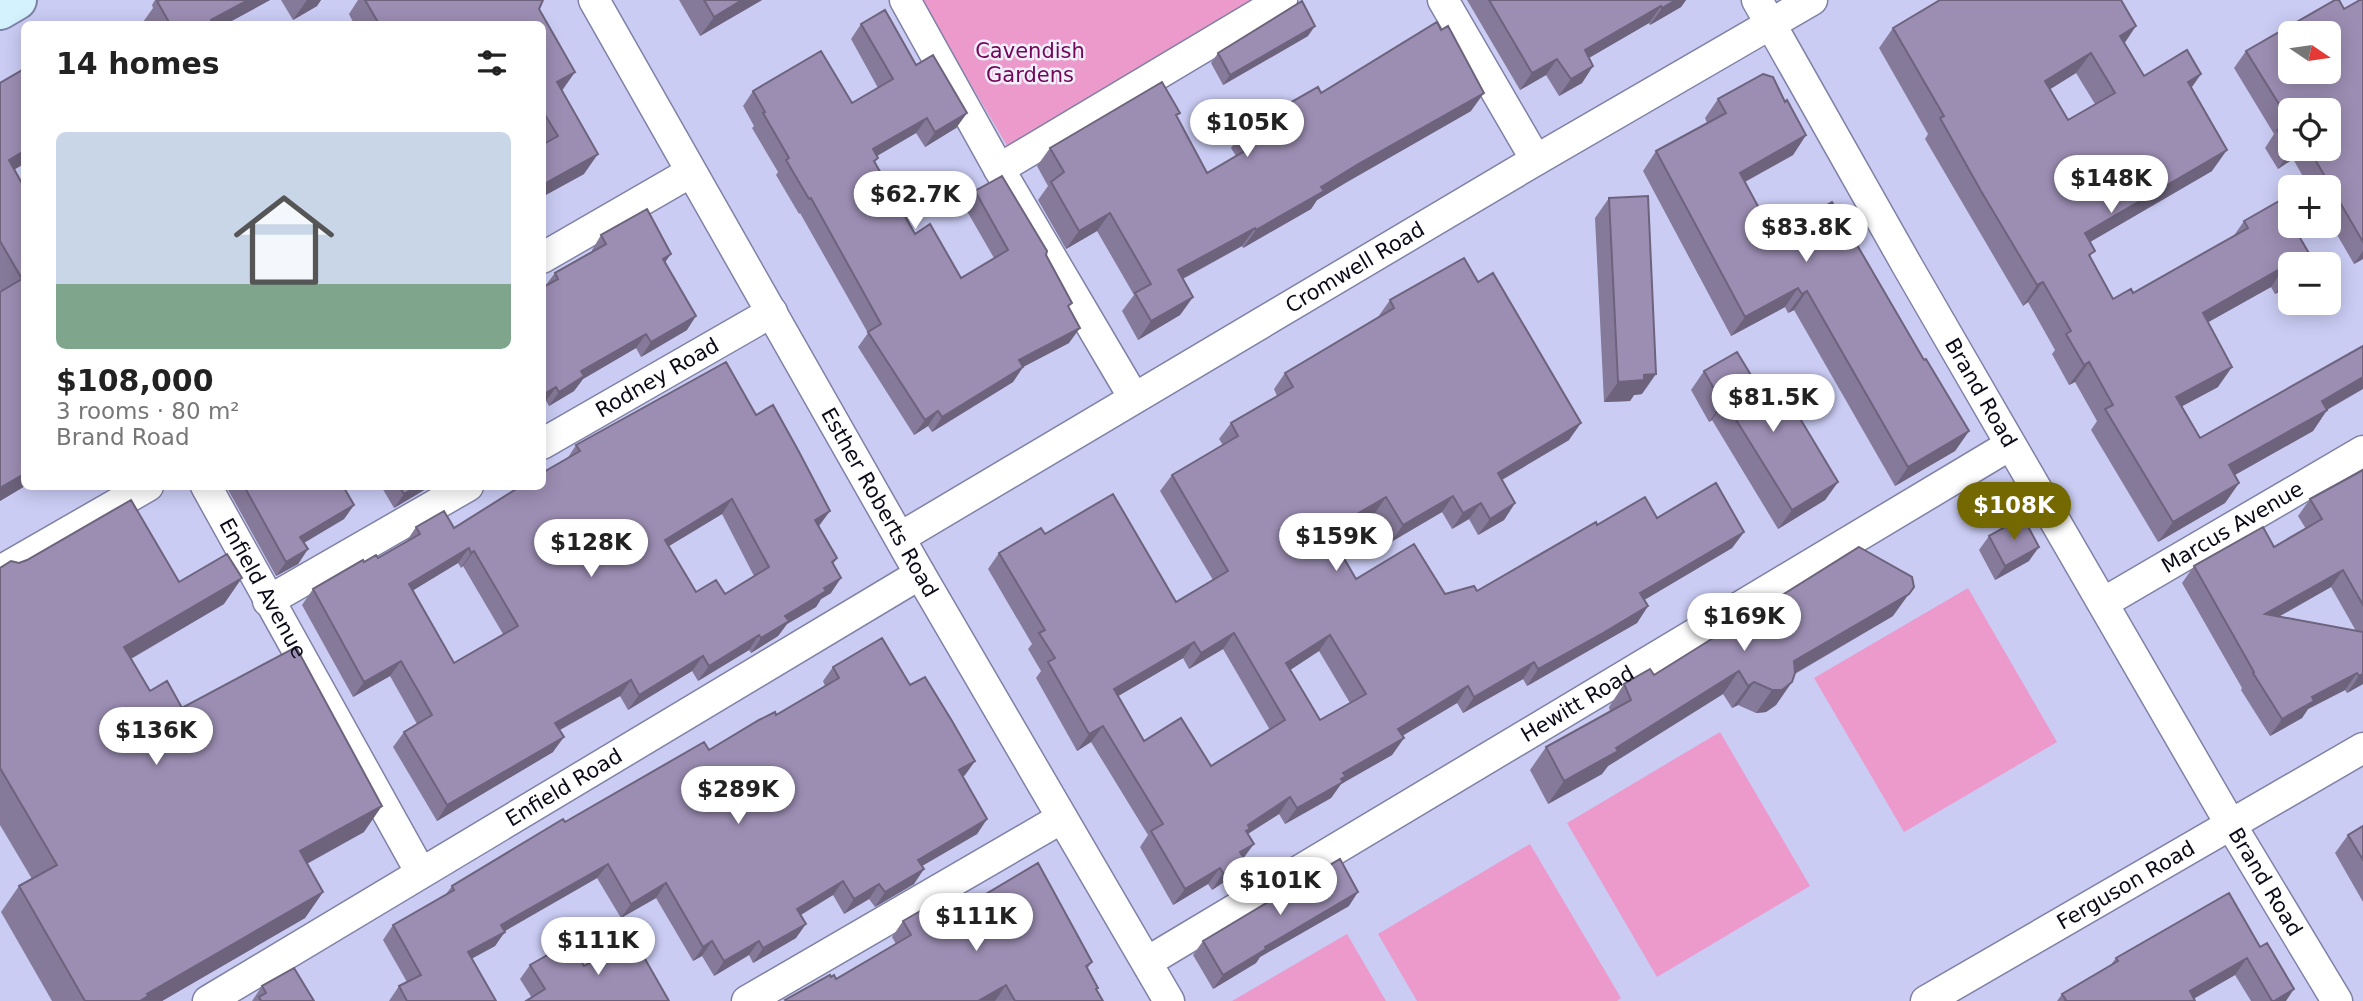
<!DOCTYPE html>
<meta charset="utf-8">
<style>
:root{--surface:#fff;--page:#f6f6f6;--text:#222;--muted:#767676;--line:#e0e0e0;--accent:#746900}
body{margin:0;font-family:"DejaVu Sans",sans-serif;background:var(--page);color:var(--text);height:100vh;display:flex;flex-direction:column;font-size:26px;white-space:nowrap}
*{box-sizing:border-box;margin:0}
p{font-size:23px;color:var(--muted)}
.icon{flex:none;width:38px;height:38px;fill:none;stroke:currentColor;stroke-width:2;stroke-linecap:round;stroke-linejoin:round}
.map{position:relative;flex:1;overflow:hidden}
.sheet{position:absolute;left:21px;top:21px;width:525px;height:469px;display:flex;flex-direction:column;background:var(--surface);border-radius:10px;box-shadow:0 4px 18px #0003}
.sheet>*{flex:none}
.needle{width:46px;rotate:103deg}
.fabs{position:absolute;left:2278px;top:21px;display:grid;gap:14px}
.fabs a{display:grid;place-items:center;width:63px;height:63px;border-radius:10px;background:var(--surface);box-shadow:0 4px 18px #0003;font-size:35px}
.price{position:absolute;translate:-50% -60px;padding:0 16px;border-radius:24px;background:#fff;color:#222;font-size:23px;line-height:46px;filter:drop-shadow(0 2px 4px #0008)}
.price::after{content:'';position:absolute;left:50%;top:42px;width:21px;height:16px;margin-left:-10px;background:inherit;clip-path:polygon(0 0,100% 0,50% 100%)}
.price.current{background:var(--accent);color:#fff}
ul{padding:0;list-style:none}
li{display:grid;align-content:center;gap:14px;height:371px;padding:0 35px}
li+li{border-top:2px solid var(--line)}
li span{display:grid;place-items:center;height:217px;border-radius:10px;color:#555}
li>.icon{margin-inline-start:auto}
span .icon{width:126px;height:126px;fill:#fffc;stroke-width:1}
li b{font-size:30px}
h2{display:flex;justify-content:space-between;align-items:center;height:84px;padding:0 35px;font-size:30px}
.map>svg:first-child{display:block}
.green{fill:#ec99cc}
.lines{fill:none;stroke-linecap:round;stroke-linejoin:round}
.street-casing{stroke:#7f81a6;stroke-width:33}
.secondary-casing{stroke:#7f81a6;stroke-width:42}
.street{stroke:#fff;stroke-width:30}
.secondary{stroke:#d4f2fd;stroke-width:38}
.wall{fill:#867a9a;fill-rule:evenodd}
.shaded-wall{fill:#6d637d}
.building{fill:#9c8eb3;stroke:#6d637d;stroke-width:2;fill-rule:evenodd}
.labels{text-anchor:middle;stroke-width:5;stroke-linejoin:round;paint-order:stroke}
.park-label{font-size:21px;fill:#750559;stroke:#eff0fc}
.street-label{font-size:21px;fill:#0a0a18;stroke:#eff0fc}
</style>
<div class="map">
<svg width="2363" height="1001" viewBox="0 0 2363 1001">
<rect width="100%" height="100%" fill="#caccf4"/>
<path class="green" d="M921,0h338l-250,149z
M1968,588l89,154 -153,90 -90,-154z
M1720,732l90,154 -153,91 -90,-154z
M1530,844l91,154 -4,3h-200l-39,-67z
M1347,934l39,67h-154z"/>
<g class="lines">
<defs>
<g id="street">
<path id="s1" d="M594,0l326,574 249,427"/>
<path d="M905,0l94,169 135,229"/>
<path d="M1443,0l93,160"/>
<path id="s2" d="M1757,0l151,267 323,558 106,176"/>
<path d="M999,169l283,-169"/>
<path d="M542,258l149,-86"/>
<path id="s3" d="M542,444l230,-132"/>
<path id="s4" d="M206,486l215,387"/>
<path id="s5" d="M901,537l635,-377 276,-160"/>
<path d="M0,571l148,-85"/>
<path d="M268,601l200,-115"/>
<path id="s6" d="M2103,603l260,-152"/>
<path id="s7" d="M1147,962l863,-517"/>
<path id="s8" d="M208,1001l712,-427"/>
<path d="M747,1001l315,-183"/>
<path id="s9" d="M1926,1001l437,-253"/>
</g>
<path id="secondary" d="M0,10l17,-10"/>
</defs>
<use href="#street" class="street-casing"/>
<use href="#secondary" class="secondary-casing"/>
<use href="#street" class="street"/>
<use href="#secondary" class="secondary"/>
</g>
<path class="wall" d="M155,0h115l-44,24h-81l-2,-2 10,-14 -1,-3z
M281,0h40l-4,6 -24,14z
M358,0h185l-4,9 36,63 -13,19 22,83 -42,23v-173h-188l-5,-10z
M679,0h83l-62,36z
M1467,0h219l-5,7 -31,18 -1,-2 -60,35 4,8 -11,17 -23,13 -13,-21 -26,15z
M2363,0v259l-9,5 -25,-43v-34h-20l-16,-28 -15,10 -13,-21 9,-14 -40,-66 12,-17zM2329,110v39h-38z
M861,24l55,41 51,48 -11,15 -31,19 -9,-14 -39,23 -2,7 40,71 46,44 33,-20 -30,-52 11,-15 71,64 23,53v35l-46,24 -10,15 -81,50 -4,-6 -14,9 -56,-88 10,-14 -68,-120 -1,1 -23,-39 2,-3 -26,-44 2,-2 -11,-20 10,-15 99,12 26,-15 -27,-49z
M1893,28l232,15 19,33 57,-2 -10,14 21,83 -122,71 1,16 22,41 20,-6 100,-56 11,-16 69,39 -3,4h-19v21l-16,9 -4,-7 -63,35 10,65 -36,19 18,32 127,-28 -14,21 -78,44 4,8 -14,20 -67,39 -67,-112 6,-9 -22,-39 -6,3 -17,-31 3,-4 -27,-48 -5,4 -98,-167 3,-5 -49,-86zM2076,73l19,31 -27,16 -18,-31z
M1308,36l-85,49 -12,-22 7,-10z
M0,83l15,87 9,17 1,299 -25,15v-209l1,-1 -1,-1z
M1321,93l150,18 -124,71 -30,18 -6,9 -68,39 -1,-2 -59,33 10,18 -13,18 -42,25 -16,-29 12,-16 -37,-64 -31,18 -28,-49 10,-14 -11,-20 13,-18 127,-31 30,56 29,-17 -5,-8 13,-19z
M1718,99l67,3 21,33 -13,20 -48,27 29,54 150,124 45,71 -14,20 -60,35 -101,-176 -6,3 -3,-6 -54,29 -88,-165 13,-20 51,-28 -2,-5z
M1609,198l33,196 -8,1 -4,6 -26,1 -9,-184z
M601,235l64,28 22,67 -46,27 -5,-9 -53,31 -9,12 -25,15 -3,-5 -1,-115 10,-13 38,-21 -1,-2z
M1390,300l179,140 -67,40 13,23 -11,17 -26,15 -9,-16 -17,10 -10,-17 -51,30 -16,-29 -43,25 24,41 89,15 32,-3 120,-66 60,-7 87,14 -12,16 -88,52 4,6 -11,17 -110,63 -4,-7 -60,34 -6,-10 -55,33 2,2 -12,17 -51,29 -10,14 -46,26 -6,-10 -31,20 -4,24 1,2 -12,16 -21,14 -4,-6 -35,21 -33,-58 8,-12 -57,-93 -14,9 -41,-73 5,-7 -13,-22 4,-5 -44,-75 11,-16 46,-19 131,68 37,-22 -53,-89 12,-16 51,-30 -4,-6 12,-16 46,-27 -3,-7 11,-16 93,-56zM1223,649l47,81 -59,36 -67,-25 -26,-45 65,-38 6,11zM1319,651l31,52 -30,17 -30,-50z
M1704,371l74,49 60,62 -13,18 -47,29 -66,-109 -3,2 -18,-32z
M576,445l243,82 18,31 -4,6 -2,29 -10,6 -5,8 -29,17 -9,12 -27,17 -2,-3 -51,31 -6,-10 -64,39 -8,-14 -60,34 -7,22 -116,69 -44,-74 11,-15 13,-8 -27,-48 -37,21 -51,-92 11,-16 51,-27 14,-4 28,-16 10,-15 38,1 113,-69zM722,514l32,62 -29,18 -29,-2 -27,-46zM458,563l3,5 2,-2 40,68 -49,29 -41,-73z
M2363,470v214l-16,9 -2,-3 -37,19 -6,9 -32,18 -29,-46 1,-2 -60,-105 12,-17 80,-19 32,-18 -8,-13 12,-17zM2331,587l25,44 -77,-15z
M226,486h117l11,19 -10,14 -40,24 4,6 -10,15 -22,12z
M381,486h50l-37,22z
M1989,536l40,25 -34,19 -16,-30z
M19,563l160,19 45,22 -93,55 19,32 32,17 182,124 -57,32 16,28 -18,26 -143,83h-110l-51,-89 18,-26 13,-7 -32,-54v-257z
M1893,616l-98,58 -19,31 -10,7 -10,1 -18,-8 -6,3 -9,-14 -115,72 -6,8 -54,30 -18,-34 16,-23 64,-35 -1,-5 15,-23z
M833,667l77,18 65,76 -10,14 -3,2 25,42 -10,15 -55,32 -8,18 -39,23 -6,-8 -25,15 -11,-19 -32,20 -5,23 -43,25 -4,-8 -35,21 -12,-20 -9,5 -37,-63 -35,20 -24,-40 -93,53 -9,15 -24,13 25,42h-107l10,-15 8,-4 -24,-42 10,-15 53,-31 6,-8 113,-64 144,-72 67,-35 49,-29 -2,-5z
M2363,826v76l-28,-49 13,-18z
M2229,893l57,108h-35l-16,-26 -41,23 1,3h-138l5,-7 48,-28 6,-8z
M1349,906l-89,51 -4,6 -43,26 -20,-34 10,-14z
M952,914l140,48 -5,7 11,19 -2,2 7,11h-318l51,-22 60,-35 -4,-7 11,-16z
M530,965l54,1 -52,32 -12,-19z
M262,986l52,15h-62z"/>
<path class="shaded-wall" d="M248,0h22l-44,24h-18l3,-4z
M307,0h14l-4,6 -24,14z
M742,0h20l-62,36 14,-19z
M1676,0h10l-5,7 -31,18 12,-17z
M1661,6l-12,17 -76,44 12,-17z
M1315,26l-7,10 -85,49 7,-10z
M2136,26l-14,21 -2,-11z
M2091,53l-15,20 -45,28 14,-20z
M1557,59l-11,16 -26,15 12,-17z
M1593,66l-11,17 -23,13 12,-17z
M575,72l-14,19 -4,-9z
M2201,74l-14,20 1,-12z
M1484,93l-13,18 -124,71 -30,18 -6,9 -68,39 13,-18 65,-43 39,-24z
M967,113l-11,15 -31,19 10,-15z
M927,118l-11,15 -53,31 10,-15z
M1806,135l-13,20 -67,37 14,-19z
M2294,149h7l-8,10 -15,10 12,-18z
M2227,150l-15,21 -141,82 14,-20z
M24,151v13l-24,14 9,-18z
M598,154l-14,20 -42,23v-12z
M1110,213l-13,18 -31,18 13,-18z
M1255,228l-13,18 -77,42 13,-18z
M2363,251v8l-9,5z
M671,254l-10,14 2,-9z
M2285,266l-14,21 -82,46 14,-20z
M2291,272v13l-16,9 14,-21z
M2043,282l-15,20 -5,4 14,-21z
M1798,288l-13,19 -54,29 14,-19z
M1807,291l-13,19 -6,3 14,-19z
M1193,297l-13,18 -42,25 13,-19z
M696,316l-9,14 -46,27 10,-15z
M1080,328l-11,15 -46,24 -10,15 -81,50 10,-15 77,-57z
M646,334l-10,14 -53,31 -9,12 -25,15 10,-14 22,-21z
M2089,362l-14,20 -6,3 15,-20z
M2232,367l-14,20 -56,30 14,-20z
M1656,374l-14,20 -8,1 -4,6 -26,1 14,-20 26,-7z
M2363,377v12l-55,32 14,-20z
M556,387l-10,14 -4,2v-8z
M1725,402l-13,18 -3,2 13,-19z
M2327,410l-14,21 -98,55 14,-21z
M938,411l-10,15 -14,9 11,-15z
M1581,423l-12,17 -83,49 12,-16z
M1969,431l-14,20 -60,35 13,-19z
M24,474l1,12 -25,15v-13z
M1838,482l-13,18 -47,29 14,-19z
M2239,483l-14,20 -67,39 15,-20z
M417,486h14l-37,22 10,-14z
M1453,496l-11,16 -51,30 12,-17z
M1386,497l-11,16 -58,34 11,-16z
M732,499l-10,15 -68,41 11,-15z
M1481,503l-12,16 -17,10 11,-16z
M1515,503l-11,17 -26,15 12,-16z
M354,505l-10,14 -54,32 10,-14z
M830,511l-11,15 -15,9 11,-15z
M1744,532l-12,16 -103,61 11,-16z
M2039,547l-10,14 -34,19 10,-14z
M469,548l-11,15 -59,36 10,-15z
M308,549l-10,15 -22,12 10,-14z
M474,551l-11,15 -2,2 10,-15z
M2343,570l-12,17 -77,44 11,-17z
M242,578l-18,26 -118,69 18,-26z
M841,578l-10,15 -10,6 -5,8 -29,17 -9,12 -27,17 10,-15 24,-22 39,-28z
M1914,587l-21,29 -115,67 16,-22z
M1648,606l-11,17 -110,63 11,-17z
M1234,633l-11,16 -34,20 12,-16z
M759,635l-10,15 -51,31 11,-15z
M1330,635l-11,16 -44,29 11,-17z
M1194,642l-11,16 -80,47 11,-16z
M703,656l-11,15 -64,39 11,-15z
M401,661l-11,15 -37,21 11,-15z
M1534,662l-11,17 -60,34 11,-16z
M1739,671l-16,23 -115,72 -6,8 -54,30 16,-23z
M2357,673l-12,17 -37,19 -6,9 -32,18 12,-17 30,-22z
M2363,674v10l-16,9 12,-17z
M631,680l-11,16 -75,42 10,-15z
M1754,682l-16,23 -6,3 16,-22z
M1792,682l-16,23 -10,7 -10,1 16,-23z
M1468,686l-11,17 -70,42 11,-16z
M1103,726l-12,16 -14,9 12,-17z
M564,737l-11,15 -116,69 10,-16z
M1404,738l-12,17 -51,29 -10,14 -46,26 12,-16 46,-35z
M975,761l-10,14 -16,10 10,-15z
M1290,797l-11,17 -35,22 4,-11z
M382,806l-18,26 -82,45 18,-26z
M987,819l-10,15 -69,40 10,-14z
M1254,844l-12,16 -2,-8z
M1245,860l-12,16 -21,14 11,-17z
M608,864l-11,14 -104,60 12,-6 -10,14 -37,20 10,-14 33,-27z
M1220,868l-12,16 -35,21 12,-16z
M924,869l-10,15 -39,23 10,-15z
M843,881l-10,14 -46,28 10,-14z
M666,883l-10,15 -35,20 10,-14z
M879,884l-10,15 -25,15 10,-15z
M323,892l-18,26 -143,83h-22l7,-7z
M1358,892l-9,14 -89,51 -4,6 -43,26 10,-14 42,-28z
M806,924l-10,14 -43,25 10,-15z
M712,941l-10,15 -9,5 10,-14z
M759,941l-10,14 -35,21 10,-15z
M2247,958l-12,17 -45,26v-10z
M1006,985l-11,16h-17z
M2294,989l-8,12h-12z"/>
<path class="building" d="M160,0h88l-37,20 2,4h-43l-13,-23z
M365,0h178l-4,9 36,63 -18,10 41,72 -56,31v-40l16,-9 -16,-26v-86h-163z
M704,0h38l-28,17z
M1489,0h187l-14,8 -1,-2 -76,44 8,16 -22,13 -14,-20 -25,14z
M1940,0h181l15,26 -16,10 24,40 43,-26 14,24 -13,8 39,68 -142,83 10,18 -6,4 24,44 18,-10 2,4 115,-65 -4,-7 35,-20 12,20v5h2l20,34 -8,4h-14v8l-2,1 -4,-7 -82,47 29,54 -56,30 24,41 163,-92v31l-41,24 5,9 -98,55 10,18 -66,39 -68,-113 8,-4 -24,-43 -5,3 -18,-31 5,-3 -28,-49 -6,3 -56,-94 -41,-73 4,-2 -51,-88zM2091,53l24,40 -47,27 -23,-39z
M2335,0h4l5,9 16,-9h3v242l-54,-93h20v-39h-38v39h3l-4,2 -13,-21 13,-8 -44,-71zM2291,33h38v39h-38z
M1302,1l13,25 -85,49 -12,-22z
M885,10l31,55 17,-10 34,58 -32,19 -8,-14 -54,31 5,9 -4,3 41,73 15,-10 31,54 47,-28 -33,-59 27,-15 45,75 -1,4 26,48 -4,3 12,22 -61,32 4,7 -81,50 -4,-6 -13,9 -57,-88 13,-8 -70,-126 -2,1 -23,-39 3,-2 -26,-45 2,-1 -12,-21 68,-40 31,52 41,-24 -32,-55z
M1437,22l4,8 7,-4 36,67 -124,70 -39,24 3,4 -68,39 -1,-2 -77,42 15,27 -42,24 -16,-28 16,-9 -41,-71 -31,18 -28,-49 13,-10 -14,-24 112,-66 18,31 -4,2 31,58 46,-27 -9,-17 74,-42 3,6z
M24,69v82l-15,9 15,27v287l-24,14v-196l22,-13 -22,-38v-158z
M1763,74l10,3 12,25 2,-2 19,35 -66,38 34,63 58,-34 92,158 2,-1 43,72 -61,36 -101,-176 -5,3 -4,-6 -53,29 -89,-166 70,-38 -8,-14z
M1648,196l8,178 -12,1v5l-26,2 -9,-184z
M647,209l24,45 -8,5 33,57 -45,26 -5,-8 -65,37 3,5 -25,16 -3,-5 -14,8v-107l16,-9 -3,-6 51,-29 -5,-9z
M1464,258l14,24 15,-9 88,150 -83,50 17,30 -25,16 -9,-16 -18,10 -10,-17 -50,29 -17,-28 -58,34 28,48 58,-35 31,50 29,-8 3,5 119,-69 1,3 48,-28 12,21 59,-35 28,49 -104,61 8,13 -45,27 -65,36 -4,-7 -60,35 -6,-11 -70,43 6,9 -61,35 3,3 -5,3 2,3 -46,26 -7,-11 -42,28 2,4 -4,2 8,13 -14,8 5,8 -22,13 -3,-5 -35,21 -34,-58 12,-7 -60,-98 -14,8 -41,-72 7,-4 -16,-25 6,-3 -46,-77 42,-25 4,6 68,-40 63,108 52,-31 -56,-96 66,-39 -7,-13 62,-36 -8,-14 109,-65 -4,-8zM1234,633l51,87 -74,46 -30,-48 -37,23 -30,-52 80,-47 7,11zM1330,635l36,59 -46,26 -34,-57z
M1737,352l41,68 17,-10 43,72 -46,28 -67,-108 -3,1 -18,-32z
M726,362l30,53 17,-10 25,45 32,61 -15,9 22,38 -5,4 9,16 -17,10 2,3 -41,25 4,5 -28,17 -2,-3 -50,31 -6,-10 -64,39 -8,-15 -76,43 9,14 -117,68 -43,-73 28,-17 -31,-54 -37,21 -51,-93 50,-29 1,2 12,-7 2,3 42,-24 -4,-7 28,-16 10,17 67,-42h21v-13l38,-22 -4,-6zM732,499l37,68 -44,27 -9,-14 -20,12 -31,-52zM469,548l2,5 3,-2 44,75 -64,37 -45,-79z
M2363,470v135l-20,-35 -78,44 98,18v42l-4,2 -2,-3 -45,24 2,4 -32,18 -29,-46 1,-1 -60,-106 69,-39 11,20 48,-28 -12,-20z
M244,486h99l11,19 -54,32 8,12 -22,13z
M399,486h18l-13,8z
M131,500l48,82 48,-28 15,24 -118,69 26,44 17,-10 15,27 114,-61 86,159 -82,45 23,41 -176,102 1,2 -8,5h-55l-66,-115 38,-21 -57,-97v-200l11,-7 8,2 8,-3z
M2023,517l16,30 -34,19 -16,-30z
M1859,547l53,30 2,10 -5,7 -115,67 1,12 -3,9 -10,8h-10l-18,-8 -6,4 -9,-15 -123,77 2,3 -54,30 -18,-34 85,-47 -7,-16 26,-15 4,6z
M882,638l28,47 15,-8 27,44 23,40 -16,9 28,49 -69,41 6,9 -39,23 -6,-8 -25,15 -11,-18 -46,28 9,15 -43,24 -4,-7 -35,20 -12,-20 -9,6 -37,-64 -35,21 -23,-40 -107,61 4,7 -37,20 28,49h-89l-8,-15 22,-11 -28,-50 61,-35 -2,-4 111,-67 2,3 139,-80 5,8 50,-30 16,-8 1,3 63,-37 -6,-11z
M2363,826v34l-15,-25z
M1340,859l18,33 -93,55 1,2 -43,26 -20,-34z
M1038,863l54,99 -6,4 12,22 -2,1 7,12h-88l-9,-16 -28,16h-192l-1,-1 45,-25 1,2 3,-2 2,4 75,-44 -8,-14 40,-23 9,16z
M2229,893l31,54 7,-4 27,46 -20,12h-2l-25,-43 -57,33 5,10h-130l1,-1 -4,-6 56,-33 -2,-3z
M633,938l36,63h-143l19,-12 -15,-24 40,-23 14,24z
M294,968l20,33h-53l-2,-4 7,-4 -4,-7z"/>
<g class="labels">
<g class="park-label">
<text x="1030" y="58">Cavendish<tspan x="1030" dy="24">Gardens</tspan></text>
</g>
<g class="street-label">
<text dy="7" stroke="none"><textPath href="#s5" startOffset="528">Cromwell Road</textPath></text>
<text dy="7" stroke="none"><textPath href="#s3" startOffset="133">Rodney Road</textPath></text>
<text dy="7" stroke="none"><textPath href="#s2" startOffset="452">Brand Road</textPath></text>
<text dy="7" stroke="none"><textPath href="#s1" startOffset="578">Esther Roberts Road</textPath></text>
<text dy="7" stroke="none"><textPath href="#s6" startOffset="150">Marcus Avenue</textPath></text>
<text dy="7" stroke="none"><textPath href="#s4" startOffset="117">Enfield Avenue</textPath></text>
<text dy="7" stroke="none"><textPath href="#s7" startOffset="502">Hewitt Road</textPath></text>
<text dy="7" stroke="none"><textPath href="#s8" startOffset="415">Enfield Road</textPath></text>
<text dy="7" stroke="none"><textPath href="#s2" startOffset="1018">Brand Road</textPath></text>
<text dy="7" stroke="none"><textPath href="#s9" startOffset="231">Ferguson Road</textPath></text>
</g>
</g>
</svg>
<div class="fabs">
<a><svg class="needle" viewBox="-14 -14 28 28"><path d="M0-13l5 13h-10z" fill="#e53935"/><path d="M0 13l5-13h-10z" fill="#767676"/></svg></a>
<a><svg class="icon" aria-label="locate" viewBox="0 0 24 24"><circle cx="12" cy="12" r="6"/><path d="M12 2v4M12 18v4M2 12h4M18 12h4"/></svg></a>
<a>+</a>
<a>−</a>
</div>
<b class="price" style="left:1247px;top:159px">$105K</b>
<b class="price" style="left:2111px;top:215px">$148K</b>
<b class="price" style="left:915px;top:231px">$62.7K</b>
<b class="price" style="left:1806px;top:264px">$83.8K</b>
<b class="price" style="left:1773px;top:434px">$81.5K</b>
<b class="price current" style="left:2014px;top:542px">$108K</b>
<b class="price" style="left:1336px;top:573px">$159K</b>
<b class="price" style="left:591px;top:579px">$128K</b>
<b class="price" style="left:1744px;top:653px">$169K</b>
<b class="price" style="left:156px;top:767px">$136K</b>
<b class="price" style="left:738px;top:826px">$289K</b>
<b class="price" style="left:1280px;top:917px">$101K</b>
<b class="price" style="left:976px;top:953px">$111K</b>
<b class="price" style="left:598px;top:977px">$111K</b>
<section class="sheet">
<h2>14 homes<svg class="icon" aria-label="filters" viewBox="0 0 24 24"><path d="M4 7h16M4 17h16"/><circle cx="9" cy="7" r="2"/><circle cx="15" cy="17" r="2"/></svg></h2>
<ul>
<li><span style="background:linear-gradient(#c9d6e8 70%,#7fa58c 0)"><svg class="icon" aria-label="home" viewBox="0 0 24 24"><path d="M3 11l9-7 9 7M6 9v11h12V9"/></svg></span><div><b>$108,000</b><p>3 rooms · 80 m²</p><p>Brand Road</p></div></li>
</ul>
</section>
</div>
